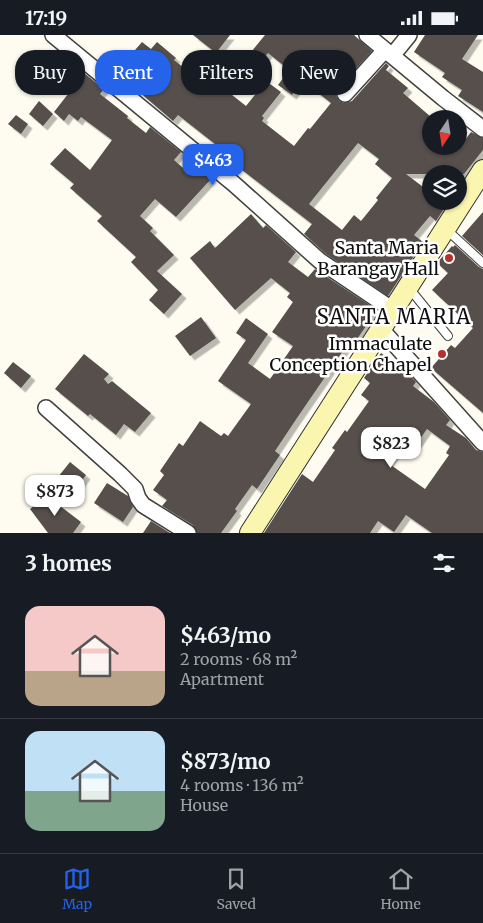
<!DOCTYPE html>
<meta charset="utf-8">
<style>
:root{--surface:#171b24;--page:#242831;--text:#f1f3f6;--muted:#9ea1a6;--line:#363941;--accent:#2563eb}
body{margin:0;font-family:Merriweather,serif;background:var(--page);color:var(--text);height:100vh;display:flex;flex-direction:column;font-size:19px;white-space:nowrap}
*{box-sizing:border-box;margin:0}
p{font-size:16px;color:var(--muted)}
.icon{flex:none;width:28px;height:28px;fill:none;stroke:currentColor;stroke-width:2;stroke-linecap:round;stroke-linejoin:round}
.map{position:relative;height:498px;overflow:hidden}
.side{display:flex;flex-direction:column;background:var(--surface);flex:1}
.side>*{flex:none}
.top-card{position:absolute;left:15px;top:15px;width:454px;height:45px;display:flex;gap:10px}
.needle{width:32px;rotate:192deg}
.tools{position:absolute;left:422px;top:75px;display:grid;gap:10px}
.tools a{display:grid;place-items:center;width:45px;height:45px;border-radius:50%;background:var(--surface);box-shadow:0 1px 4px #0004;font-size:25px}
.price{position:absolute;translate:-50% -42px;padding:0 11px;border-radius:10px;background:#fff;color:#222;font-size:16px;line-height:32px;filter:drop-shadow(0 1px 2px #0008)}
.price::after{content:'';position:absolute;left:50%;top:30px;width:15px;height:11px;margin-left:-8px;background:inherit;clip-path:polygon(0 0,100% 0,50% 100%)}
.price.selected{background:var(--accent);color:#fff}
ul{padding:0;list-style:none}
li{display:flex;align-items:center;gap:15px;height:125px;padding:0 25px}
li+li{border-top:1px solid var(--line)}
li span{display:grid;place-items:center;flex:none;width:140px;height:100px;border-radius:15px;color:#555}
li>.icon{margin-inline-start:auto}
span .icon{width:60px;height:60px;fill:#fffc;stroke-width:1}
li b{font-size:21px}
h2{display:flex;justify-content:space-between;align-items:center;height:60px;padding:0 25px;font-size:21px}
.chip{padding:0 18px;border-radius:20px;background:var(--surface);box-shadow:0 1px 4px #0004;font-size:18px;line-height:45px}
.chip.selected{background:var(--accent);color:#fff}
.status{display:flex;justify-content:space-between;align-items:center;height:35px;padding:0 25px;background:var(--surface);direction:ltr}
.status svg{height:14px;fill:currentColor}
.dock{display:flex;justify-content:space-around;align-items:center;height:70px;border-top:1px solid var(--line);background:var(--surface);font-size:14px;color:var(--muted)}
.dock a{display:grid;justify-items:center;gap:2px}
.dock .selected{color:var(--accent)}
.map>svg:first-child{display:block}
.building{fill:#56504b;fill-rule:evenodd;filter:url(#shadow)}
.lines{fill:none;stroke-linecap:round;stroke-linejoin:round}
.service-casing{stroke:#414141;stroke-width:10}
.minor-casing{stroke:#414141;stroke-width:18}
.secondary-casing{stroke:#303030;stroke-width:22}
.service{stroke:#fff;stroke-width:8}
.minor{stroke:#fff;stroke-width:15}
.secondary{stroke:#faf5af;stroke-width:20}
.poi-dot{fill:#b62e2e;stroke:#fff;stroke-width:2}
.labels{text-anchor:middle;stroke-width:5;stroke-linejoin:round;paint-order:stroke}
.poi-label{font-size:18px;fill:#0e0e0e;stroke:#fff;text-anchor:end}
.quarter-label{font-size:20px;letter-spacing:1px;fill:#0e0e0e;stroke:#fff}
</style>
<div class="status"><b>17:19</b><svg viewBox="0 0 49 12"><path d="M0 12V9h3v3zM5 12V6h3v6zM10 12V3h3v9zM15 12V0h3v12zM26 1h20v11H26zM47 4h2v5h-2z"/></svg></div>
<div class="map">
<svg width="483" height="498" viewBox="0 0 483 498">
<defs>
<filter id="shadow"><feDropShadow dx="4.5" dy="4.5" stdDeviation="0" flood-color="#0004"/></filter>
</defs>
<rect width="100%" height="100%" fill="#fefcf0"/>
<path class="building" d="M193,0h37l-14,18z
M265,0h89l18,16 -34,37 -2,8 3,5 5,2 8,-2 34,-38 3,3 -3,4 22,18 -5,5 28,24v29h28v-11l6,5 6,-8 12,6v12l-19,24h-58l25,19v8h18l-13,20 -6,-5 -16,19 9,7 -35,54 -62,-42 -22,-20 8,-10 -75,-58 -2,1 -7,-6 -3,3 -14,-11 3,-4 -2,-1 3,-4 -37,-29 -5,6 -57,-49 26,-30 9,7 6,-7 19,16 -2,2 30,24 16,-21 18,14 -11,14 19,15 20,-25 15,11 -19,24 2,2 -2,3 32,25 14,-18 2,1 21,-26 -28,-22 -11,14 -14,-10 11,-15 -21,-17 -14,18 -11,-9zM358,108l21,16 -4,5 17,14 -16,20 2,2 -17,21 -7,-6 -12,15 -33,-26z
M425,0h53l-16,24 21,13v40l-25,-16 4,-6 -20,-13 3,-4 -31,-21z
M69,26l35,28 -4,5 28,22 -1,2 19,15 4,-6 31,25 -7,8 17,15 7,-8 14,11 -36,39 -21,-18 -15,17 13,12 -3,3 24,24 -17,16 25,23 -18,20 -15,-14 9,-10 -27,-28 5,-5 -39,-36 5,-5 -32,-28 4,-4 -24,-20 15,-16 25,22 22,-30 -31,-23 -3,4 -9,-7 -5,7 -10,-9 14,-18 -15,-12z
M39,66l14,13 -10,12 -14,-12z
M16,80l12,9 -7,10 -13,-10z
M483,177v43l-21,-19z
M251,179l12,14 3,-3 30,27 -8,10 20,15 7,-8 62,41 -24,35 -4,-3 -52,76 -22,33 5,4 -23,34 -5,-4 -17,24 2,2 -16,22h-24l-4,-8 -31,-19 5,-6 -14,-10 11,-15 -4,-4 19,-28 4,3 17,-25 21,15 3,-3 4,3 23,-32 -33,-23 28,-41 -10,-7 10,-15 22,16 -20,29 22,16 23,-33 -21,-14 21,-30 -6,-5 3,-4 -19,-15 -36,32 -45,-52 20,-17 5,7z
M455,210l24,22 4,2v144l-52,-45 20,-23 4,3 18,-20 -41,-38 16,-17 -11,-10 15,-17 1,1z
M201,282l15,21 -26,18 -15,-20z
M381,318l25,18 10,11 -3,4 21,16 16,18 -4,5 20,13 10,12 7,2v81h-51l-26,-18 -12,17 -16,-11 -8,12h-106l38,-59 11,8 22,-32 -3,-2 13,-18 2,2 22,-31 -8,-6 9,-12 -6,-5zM427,394l23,17 -4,7 3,2 -24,34 -37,-26 15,-21 10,7z
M84,319l25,20 -5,5 4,5 4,-3 39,32 -16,19 -11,-8 -8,11 -26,-21 -2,2 -33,-27z
M13,327l18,14 -10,12 -17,-15z
M70,427l16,13 -11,15 -17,-13z
M107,448l21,13 5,11 -10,15 -29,-19z
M47,461l34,26 -8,11h-25l-18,-24z
M151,486l19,12h-27z"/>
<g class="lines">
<defs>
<path id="service" d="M447,195l36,33
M409,253l39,48"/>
<path id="minor" d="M53,0l181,149 86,77 73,49
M367,0l76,63 40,31
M392,21l17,-21
M345,59l40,-44
M381,294l102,114
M46,373l74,66 15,15 3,9 5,7 45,28"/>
<path id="secondary" d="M250,498l233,-363"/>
</defs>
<use href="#service" class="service-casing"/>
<use href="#minor" class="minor-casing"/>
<use href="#secondary" class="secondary-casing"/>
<use href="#service" class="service"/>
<use href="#minor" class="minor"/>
<use href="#secondary" class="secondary"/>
</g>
<g class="poi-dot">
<circle cx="449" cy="223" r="5"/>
<circle cx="442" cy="319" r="5"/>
</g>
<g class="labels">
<g class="poi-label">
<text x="439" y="219">Santa Maria<tspan x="439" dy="21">Barangay Hall</tspan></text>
<text x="432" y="315">Immaculate<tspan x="432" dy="21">Conception Chapel</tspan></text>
</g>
<g class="quarter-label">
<text x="394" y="289">SANTA MARIA</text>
</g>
</g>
</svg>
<div class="tools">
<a><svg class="needle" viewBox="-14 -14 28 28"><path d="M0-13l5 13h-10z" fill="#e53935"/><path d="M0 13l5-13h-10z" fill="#9ea1a6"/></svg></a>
<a><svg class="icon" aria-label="layers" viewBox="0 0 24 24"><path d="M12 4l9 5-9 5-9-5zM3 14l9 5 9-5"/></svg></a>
</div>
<b class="price selected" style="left:213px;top:151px">$463</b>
<b class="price" style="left:391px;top:434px">$823</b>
<b class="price" style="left:55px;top:482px">$873</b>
<div class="top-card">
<a class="chip">Buy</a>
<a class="chip selected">Rent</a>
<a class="chip">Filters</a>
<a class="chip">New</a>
</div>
</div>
<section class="side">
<h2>3 homes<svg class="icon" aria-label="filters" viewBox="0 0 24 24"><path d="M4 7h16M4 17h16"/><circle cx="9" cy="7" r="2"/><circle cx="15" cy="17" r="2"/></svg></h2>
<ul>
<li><span style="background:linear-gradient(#f6c9c9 65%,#b9a48a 0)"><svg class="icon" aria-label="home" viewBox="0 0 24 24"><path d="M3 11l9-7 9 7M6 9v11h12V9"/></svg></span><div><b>$463/mo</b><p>2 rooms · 68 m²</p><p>Apartment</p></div></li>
<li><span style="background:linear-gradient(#bfe0f5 60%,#7fa58c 0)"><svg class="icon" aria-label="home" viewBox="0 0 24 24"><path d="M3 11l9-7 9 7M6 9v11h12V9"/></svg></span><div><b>$873/mo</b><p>4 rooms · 136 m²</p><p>House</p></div></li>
</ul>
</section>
<nav class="dock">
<a class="selected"><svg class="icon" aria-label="map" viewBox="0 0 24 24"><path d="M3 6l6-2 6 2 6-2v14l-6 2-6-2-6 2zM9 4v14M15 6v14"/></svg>Map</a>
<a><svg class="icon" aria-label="saved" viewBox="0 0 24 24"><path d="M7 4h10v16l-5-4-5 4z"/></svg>Saved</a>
<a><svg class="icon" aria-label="home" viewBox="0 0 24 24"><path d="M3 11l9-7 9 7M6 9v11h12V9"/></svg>Home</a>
</nav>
